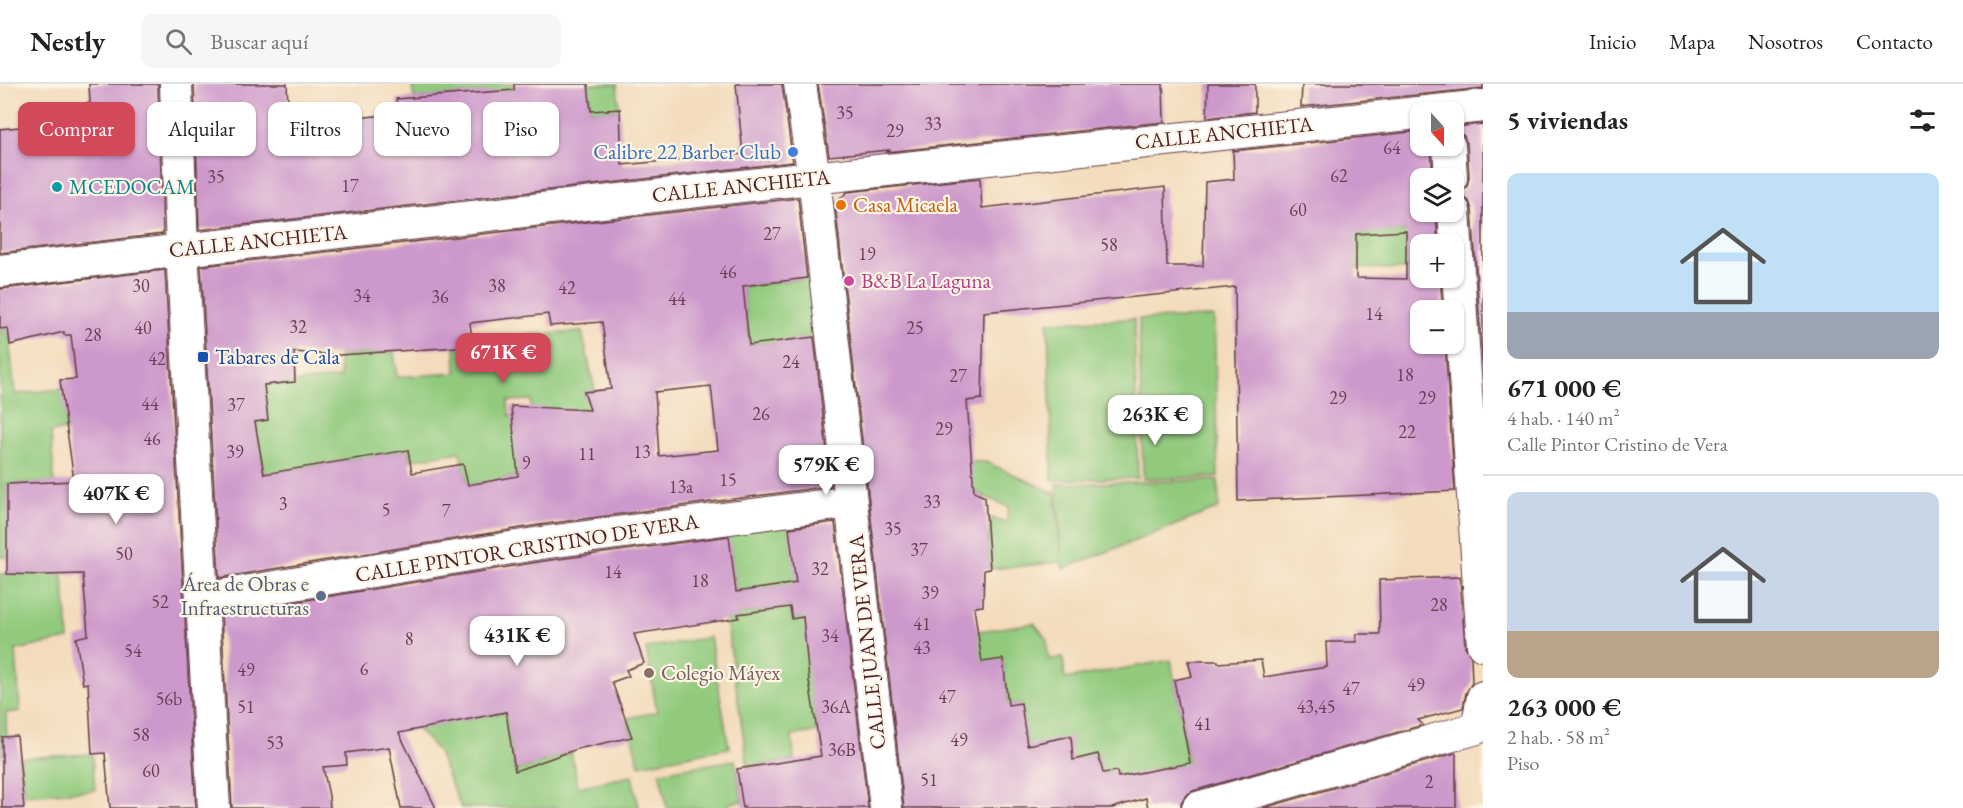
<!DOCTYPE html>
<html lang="es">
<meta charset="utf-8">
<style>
:root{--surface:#fff;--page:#f6f6f6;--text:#222;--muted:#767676;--line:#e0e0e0;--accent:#d1495b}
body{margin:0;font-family:"EB Garamond",serif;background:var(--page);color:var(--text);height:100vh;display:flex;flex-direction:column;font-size:22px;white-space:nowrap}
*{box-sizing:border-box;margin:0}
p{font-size:20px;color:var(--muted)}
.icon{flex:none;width:33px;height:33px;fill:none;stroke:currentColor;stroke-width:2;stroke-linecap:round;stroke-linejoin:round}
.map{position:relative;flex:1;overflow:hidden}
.sheet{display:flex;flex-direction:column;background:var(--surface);width:480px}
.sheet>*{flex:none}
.top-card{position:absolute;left:18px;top:18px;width:570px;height:54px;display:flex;gap:12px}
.needle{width:39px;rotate:159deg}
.tools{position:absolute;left:1410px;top:18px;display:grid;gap:12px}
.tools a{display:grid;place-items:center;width:54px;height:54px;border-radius:12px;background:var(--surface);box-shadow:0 2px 4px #0004;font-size:30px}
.price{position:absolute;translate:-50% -51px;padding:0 14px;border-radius:12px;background:#fff;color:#222;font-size:20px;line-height:39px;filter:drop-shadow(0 2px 3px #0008)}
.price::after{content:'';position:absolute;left:50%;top:36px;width:18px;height:14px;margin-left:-9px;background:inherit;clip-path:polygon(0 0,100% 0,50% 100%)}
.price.current{background:var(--accent);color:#fff}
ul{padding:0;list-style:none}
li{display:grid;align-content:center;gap:12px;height:318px;padding:0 24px}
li+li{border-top:2px solid var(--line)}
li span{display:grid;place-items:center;height:186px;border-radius:12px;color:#555}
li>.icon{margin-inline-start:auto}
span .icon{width:108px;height:108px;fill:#fffc;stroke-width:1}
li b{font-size:26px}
h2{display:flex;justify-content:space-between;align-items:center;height:72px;padding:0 24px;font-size:26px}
.pill{padding:0 21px;border-radius:12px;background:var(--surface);box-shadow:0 2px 4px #0004;font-size:21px;line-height:54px}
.pill.current{background:var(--accent);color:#fff}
header{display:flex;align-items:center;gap:36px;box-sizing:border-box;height:84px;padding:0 30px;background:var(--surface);border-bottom:2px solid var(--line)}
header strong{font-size:28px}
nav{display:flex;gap:33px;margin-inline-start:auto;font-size:21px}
.search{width:420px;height:54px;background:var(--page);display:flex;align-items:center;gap:15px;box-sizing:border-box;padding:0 21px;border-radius:12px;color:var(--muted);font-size:22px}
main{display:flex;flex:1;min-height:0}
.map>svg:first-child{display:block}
.green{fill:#91ca7d;stroke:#6e7454;stroke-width:1.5}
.building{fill:#cd98cb;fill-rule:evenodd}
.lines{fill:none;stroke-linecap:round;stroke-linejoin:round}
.street-casing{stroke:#633b41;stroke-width:34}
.street{stroke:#fff;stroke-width:32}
.shop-dot{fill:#3f7fe0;stroke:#fcf5e5;stroke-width:2}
.culture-dot{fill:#0f9aa8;stroke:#fcf5e5;stroke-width:2}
.food-dot{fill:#e8710a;stroke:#fcf5e5;stroke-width:2}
.hotel-dot{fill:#d1479c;stroke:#fcf5e5;stroke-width:2}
.transit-dot{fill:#1a4fb4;stroke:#fcf5e5;stroke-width:2}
.service-dot{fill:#5c6f8a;stroke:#fcf5e5;stroke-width:2}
.education-dot{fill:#8d6e63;stroke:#fcf5e5;stroke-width:2}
.labels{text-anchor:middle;stroke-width:4.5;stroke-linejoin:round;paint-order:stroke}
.number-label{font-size:18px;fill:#6b3d53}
.street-label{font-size:21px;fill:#4a1f2b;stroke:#fcf5e5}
.shop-label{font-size:21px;fill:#366cbe;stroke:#fcf5e5;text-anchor:end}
.culture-label{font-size:21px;fill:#0d838f;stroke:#fcf5e5;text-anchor:start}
.food-label{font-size:21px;fill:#c56008;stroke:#fcf5e5;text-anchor:start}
.hotel-label{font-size:21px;fill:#b23c85;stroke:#fcf5e5;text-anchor:start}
.transit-label{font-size:21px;fill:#164399;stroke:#fcf5e5;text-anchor:start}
.service-label{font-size:21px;fill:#4e5e75;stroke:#fcf5e5;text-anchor:end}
.education-label{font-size:21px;fill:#785e54;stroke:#fcf5e5;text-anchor:start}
</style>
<header>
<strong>Nestly</strong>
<div class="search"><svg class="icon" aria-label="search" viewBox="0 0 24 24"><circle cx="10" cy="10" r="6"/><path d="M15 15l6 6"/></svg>Buscar aquí</div>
<nav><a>Inicio</a><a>Mapa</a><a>Nosotros</a><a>Contacto</a></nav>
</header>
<main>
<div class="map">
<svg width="1483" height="724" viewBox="0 0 1483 724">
<rect width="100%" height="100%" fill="#fcf5e5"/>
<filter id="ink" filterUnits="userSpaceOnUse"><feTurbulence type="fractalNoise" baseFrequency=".0167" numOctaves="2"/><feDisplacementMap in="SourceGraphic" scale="12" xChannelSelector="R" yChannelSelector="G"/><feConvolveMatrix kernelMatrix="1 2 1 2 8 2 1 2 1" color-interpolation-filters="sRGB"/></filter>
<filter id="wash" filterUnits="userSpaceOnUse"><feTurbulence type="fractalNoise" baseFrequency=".008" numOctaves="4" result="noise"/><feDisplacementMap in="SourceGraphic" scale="24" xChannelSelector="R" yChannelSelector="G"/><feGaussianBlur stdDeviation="1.35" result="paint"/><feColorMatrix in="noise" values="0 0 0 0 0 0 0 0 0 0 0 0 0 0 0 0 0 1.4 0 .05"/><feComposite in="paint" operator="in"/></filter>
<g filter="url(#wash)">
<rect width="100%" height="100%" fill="#f3dbbb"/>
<path class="green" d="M412,0h102v6l-100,8z
M588,0h29l2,25 -28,2z
M1417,147l2,38 -92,-1 11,-35z
M811,194l6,59 -68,8 -6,-59z
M1214,233l4,160 -75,2 -4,-160z
M1134,235l4,159 -86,2 -4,-158z
M8,244l7,66 65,-7 -13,43 -16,2 3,50 -47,2 1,73h-8v-228z
M582,248l13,59 -11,1 6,18 -17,-1 -36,75 -6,-84 -23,1 1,15h15l-6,60 -50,9 -8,-33 -50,8 -2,-10 -144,24 -9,-52 13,-3 -4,-34 76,-7 -1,-23 55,-3 3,25 59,-4 -1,-26 17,-1v-9z
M945,377l41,1 69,31 6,63 -4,-72 161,-4 1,28 -156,61 -1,-7 -72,7 -2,-25 3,-26 15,5 3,-16 -51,-22z
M789,440l8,59 -61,9 -8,-59z
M60,463l9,92 -53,11 4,61 -14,2 1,42h-7v-181h22z
M790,523l2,12 12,-2 13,115 -25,3 2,25 -46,7 -22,-148 13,-1 -1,-4z
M1034,539l13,16 1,20 15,-1 2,21 106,-19 19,111 -12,-6 -26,5 -33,12 -2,-11 -14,2 -5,-19 -25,6 -46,-13 -6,-44 -13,2 -5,-45 -21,2 -16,-29z
M710,553l19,111 -90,17 -12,-47 30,-6 -11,-64z
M506,628l9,59 56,-19 7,35 54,-11 7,32h-178l-24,-58 -20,-21z
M92,670l3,36 -71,5 -4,-37z
M735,676l7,41 -13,2v5h-62l-7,-36z"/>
<g id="blocks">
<path class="building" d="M89,0h69l5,150 -163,19v-124l39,-4 -4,-17 55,-5z
M194,0h93l2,40 109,-10 -2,-15 118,-9v-6h74l3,27 29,-2 2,56 121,-11 -7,-70h46l11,78 -594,68z
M818,0h345l1,38 -277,30 2,-2 -60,6z
M1208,0h47v28l-48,6z
M1302,0h181v4l-182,19z
M1483,40v249l-11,-163 -3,-9 -11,-7 9,-8 2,-9 -2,-32 -3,-9 -10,-7v-2z
M1420,47v15h11l2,32h-13v34h16l2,32h-18v34h20l3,32h-23v34h25l10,147 -217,10 -3,-214 -251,25 -2,87 -15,2 7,91 11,5 5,72 -6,1 -1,36 -9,1 8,55 21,-3 5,46 13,-2 6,42 44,-9 2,24 25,-6 5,19 14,-2 1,6 72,-14 -16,-83 18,-4 -4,-15h30v2l43,-3 3,17 63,-10 -1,-25h31l-1,-8h24l-1,-54 81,-3 5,69 6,11 1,26 -6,10 -3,15 -45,12 5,5 -230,66 -8,5 -4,7v5h-33l-2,-10 -34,10h-208l-69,-604 12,-12 133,-14 2,30 183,-21 2,79h36l2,-84 29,-3 -1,-28zM1406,147v48l-50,-1v-44z
M798,114l9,80 -64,8 6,59 65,-8 17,149 -292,39 -320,53 -18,-312zM548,230l2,12 52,-4 9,67 -27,3 6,18 -79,-4 7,70 -50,9 -5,-21 -51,9 -4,-23 -144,24 -9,-52 13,-2 -4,-35 31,-3 -1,-30 45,3 134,-9 -3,-23zM711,302l7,64 -59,6 -4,-64z
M165,186l31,538h-86l-5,-55 -13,1 -4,-71 -5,1 -7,-46 12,-3 -5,-61 -40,1 -36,-1v-90l67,-3 -14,-101 16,-1 -5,-44h-7v-3l-54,13 -2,-17 -8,1v-40z
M835,438l33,286h-125l-6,-39 84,-13 -12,-75 -6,-64 -11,2 -2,-12 -52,7 1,4 -105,16 10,29 -18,7 3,6 -17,6 20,55 -55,12 -62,22 -9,-59 -107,21 37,75h-35l-12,-61 -43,6 1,12 -24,2 6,29 1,12h-98l-11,-194 323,-53 185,-25 7,56 60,-9 -7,-55z
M17,652l7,72h-22v-71z
M1455,669l1,1v54h-193z"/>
</g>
</g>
<g filter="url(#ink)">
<use href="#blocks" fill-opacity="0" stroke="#633b41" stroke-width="1.5"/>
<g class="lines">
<defs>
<path id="street" d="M176,0l6,166 32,558
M800,0l14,94 72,630
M1449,62l2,32
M1454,127l29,434
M0,187l794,-91 689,-74
M203,515l338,-56 310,-41
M1477,644l6,-31
M1198,724l279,-80"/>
</defs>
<use href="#street" class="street-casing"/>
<use href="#street" class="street"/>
</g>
</g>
<circle class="shop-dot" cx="793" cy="68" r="6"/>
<circle class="culture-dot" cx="57" cy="103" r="6"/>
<circle class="food-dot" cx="841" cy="121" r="6"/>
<circle class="hotel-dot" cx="849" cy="197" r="6"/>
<rect class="transit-dot" x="197" y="267" width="12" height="12" rx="3"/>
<circle class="service-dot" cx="321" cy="512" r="6"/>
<circle class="education-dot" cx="649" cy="589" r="6"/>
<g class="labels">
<g class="number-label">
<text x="845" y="35">35</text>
<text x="933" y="46">33</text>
<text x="895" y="53">29</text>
<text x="1392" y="70">64</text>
<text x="1339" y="98">62</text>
<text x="216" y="99">35</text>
<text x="350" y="108">17</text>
<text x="1298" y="132">60</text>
<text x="772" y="156">27</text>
<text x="1109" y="167">58</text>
<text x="867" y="176">19</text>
<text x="728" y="194">46</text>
<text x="141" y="208">30</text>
<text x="497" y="208">38</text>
<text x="567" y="210">42</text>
<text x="362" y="218">34</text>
<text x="440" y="219">36</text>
<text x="677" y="221">44</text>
<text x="1374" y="236">14</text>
<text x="298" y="249">32</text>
<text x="143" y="250">40</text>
<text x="915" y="250">25</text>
<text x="93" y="257">28</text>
<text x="157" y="281">42</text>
<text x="791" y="284">24</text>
<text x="1405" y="297">18</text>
<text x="958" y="298">27</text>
<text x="1338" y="320">29</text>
<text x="1427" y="320">29</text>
<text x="150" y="326">44</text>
<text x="236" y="327">37</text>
<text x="761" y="336">26</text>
<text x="944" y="351">29</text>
<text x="1407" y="354">22</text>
<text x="152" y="361">46</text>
<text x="235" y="374">39</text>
<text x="642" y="374">13</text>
<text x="587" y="376">11</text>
<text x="526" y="385">9</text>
<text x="728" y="402">15</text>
<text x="681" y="409">13a</text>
<text x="932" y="424">33</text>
<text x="283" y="426">3</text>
<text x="386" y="432">5</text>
<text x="446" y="433">7</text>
<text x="893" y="451">35</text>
<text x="919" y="472">37</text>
<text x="124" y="476">50</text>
<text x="820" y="491">32</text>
<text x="613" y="494">14</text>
<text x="700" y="503">18</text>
<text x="930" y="515">39</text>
<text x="160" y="524">52</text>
<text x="1439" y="527">28</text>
<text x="922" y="546">41</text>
<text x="830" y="558">34</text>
<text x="409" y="561">8</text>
<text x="922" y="570">43</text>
<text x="133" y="573">54</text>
<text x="364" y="591">6</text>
<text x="246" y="592">49</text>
<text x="1416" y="607">49</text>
<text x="1351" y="611">47</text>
<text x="947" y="619">47</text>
<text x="169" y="621">56b</text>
<text x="246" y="629">51</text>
<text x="836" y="629">36A</text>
<text x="1316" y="629">43,45</text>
<text x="1203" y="646">41</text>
<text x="141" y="657">58</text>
<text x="959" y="662">49</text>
<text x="275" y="665">53</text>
<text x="842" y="672">36B</text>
<text x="151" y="693">60</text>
<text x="929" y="702">51</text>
<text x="1429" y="704">2</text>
</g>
<g class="street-label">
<text transform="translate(1224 49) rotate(-6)" y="7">CALLE ANCHIETA</text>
<text transform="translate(741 102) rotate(-6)" y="7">CALLE ANCHIETA</text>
<text transform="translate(258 157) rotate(-6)" y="7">CALLE ANCHIETA</text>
<text transform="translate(527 464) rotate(-9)" y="7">CALLE PINTOR CRISTINO DE VERA</text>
<text transform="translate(867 558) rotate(-96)" y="7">CALLE JUAN DE VERA</text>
</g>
<g class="shop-label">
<text x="781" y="75">Calibre 22 Barber Club</text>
</g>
<g class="culture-label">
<text x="69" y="110">MCEDOCAM</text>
</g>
<g class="food-label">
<text x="853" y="128">Casa Micaela</text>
</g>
<g class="hotel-label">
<text x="861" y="204">B&amp;B La Laguna</text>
</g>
<g class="transit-label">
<text x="215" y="280">Tabares de Cala</text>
</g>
<g class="service-label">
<text x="309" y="507">Área de Obras e<tspan x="309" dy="24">Infraestructuras</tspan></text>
</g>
<g class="education-label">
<text x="661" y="596">Colegio Máyex</text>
</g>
</g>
</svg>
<div class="tools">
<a><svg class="needle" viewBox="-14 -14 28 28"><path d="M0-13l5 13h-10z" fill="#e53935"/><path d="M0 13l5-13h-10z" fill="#767676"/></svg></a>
<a><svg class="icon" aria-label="layers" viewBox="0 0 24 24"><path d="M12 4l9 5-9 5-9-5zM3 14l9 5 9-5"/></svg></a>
<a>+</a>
<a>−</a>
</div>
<b class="price current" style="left:503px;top:300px">671K €</b>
<b class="price" style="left:1155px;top:362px">263K €</b>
<b class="price" style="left:826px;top:412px">579K €</b>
<b class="price" style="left:116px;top:441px">407K €</b>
<b class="price" style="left:517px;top:583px">431K €</b>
<div class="top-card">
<a class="pill current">Comprar</a>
<a class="pill">Alquilar</a>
<a class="pill">Filtros</a>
<a class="pill">Nuevo</a>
<a class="pill">Piso</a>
</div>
</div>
<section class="sheet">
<h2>5 viviendas<svg class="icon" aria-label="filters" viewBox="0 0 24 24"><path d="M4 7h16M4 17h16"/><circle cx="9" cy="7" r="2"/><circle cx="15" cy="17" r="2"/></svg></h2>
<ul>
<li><span style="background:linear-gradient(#bfe0f5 75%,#9aa5b1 0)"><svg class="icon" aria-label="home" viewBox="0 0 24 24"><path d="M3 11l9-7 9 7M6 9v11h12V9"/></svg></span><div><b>671 000 €</b><p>4 hab. · 140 m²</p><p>Calle Pintor Cristino de Vera</p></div></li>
<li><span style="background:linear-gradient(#c9d6e8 75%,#b9a48a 0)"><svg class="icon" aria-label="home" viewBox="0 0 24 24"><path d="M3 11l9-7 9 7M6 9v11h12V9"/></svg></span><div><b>263 000 €</b><p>2 hab. · 58 m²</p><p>Piso</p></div></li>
</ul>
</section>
</main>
